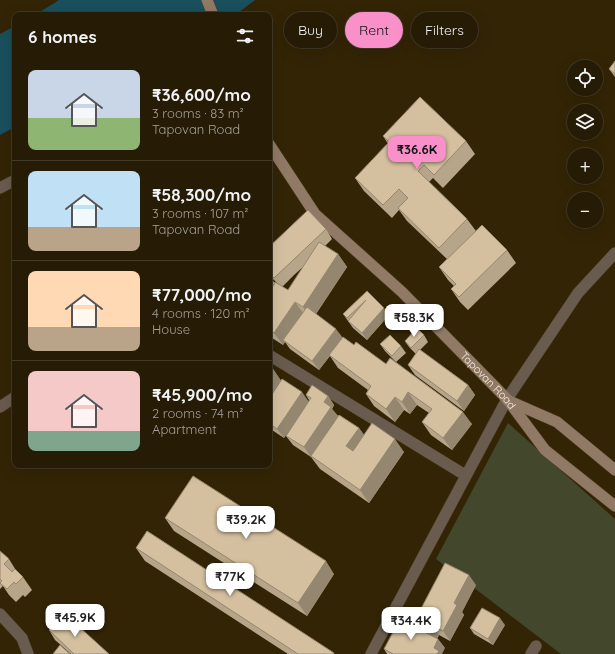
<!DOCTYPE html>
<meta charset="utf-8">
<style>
:root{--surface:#261b04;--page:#2e240e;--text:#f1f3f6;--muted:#a4a19a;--line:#423926;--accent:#f990ca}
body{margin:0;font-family:Quicksand,sans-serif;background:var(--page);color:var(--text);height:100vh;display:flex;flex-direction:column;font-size:15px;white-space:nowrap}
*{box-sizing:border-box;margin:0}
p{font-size:13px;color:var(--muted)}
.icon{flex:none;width:22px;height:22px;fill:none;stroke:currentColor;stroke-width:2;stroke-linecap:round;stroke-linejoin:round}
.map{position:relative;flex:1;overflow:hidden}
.details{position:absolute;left:12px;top:12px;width:260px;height:456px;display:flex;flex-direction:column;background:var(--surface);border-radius:8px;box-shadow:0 4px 16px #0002,0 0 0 1px var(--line)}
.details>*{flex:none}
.top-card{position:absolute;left:284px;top:12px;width:271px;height:36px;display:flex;gap:8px}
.controls{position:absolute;left:567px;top:60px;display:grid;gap:8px}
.controls a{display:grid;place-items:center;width:36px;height:36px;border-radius:50%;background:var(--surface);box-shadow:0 4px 16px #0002,0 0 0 1px var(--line);font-size:20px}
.price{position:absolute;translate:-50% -34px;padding:0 9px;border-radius:8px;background:#fff;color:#222;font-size:13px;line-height:26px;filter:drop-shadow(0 1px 2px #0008)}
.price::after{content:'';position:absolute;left:50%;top:24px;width:12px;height:9px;margin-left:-6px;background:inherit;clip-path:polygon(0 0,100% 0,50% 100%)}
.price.current{background:var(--accent);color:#111}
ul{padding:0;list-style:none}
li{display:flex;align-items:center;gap:12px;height:100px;padding:0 16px}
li+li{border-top:1px solid var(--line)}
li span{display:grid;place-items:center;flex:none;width:112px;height:80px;border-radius:8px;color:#555}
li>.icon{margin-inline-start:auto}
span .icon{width:48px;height:48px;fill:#fffc;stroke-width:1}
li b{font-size:17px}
h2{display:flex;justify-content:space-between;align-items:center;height:48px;padding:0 16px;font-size:17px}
.pill{padding:0 14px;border-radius:18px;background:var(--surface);box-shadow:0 4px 16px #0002,0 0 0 1px var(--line);font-size:14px;line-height:36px}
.pill.current{background:var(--accent);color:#111}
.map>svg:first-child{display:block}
.green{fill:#43472b}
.water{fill:#19505c}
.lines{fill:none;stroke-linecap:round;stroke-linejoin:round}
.minor-casing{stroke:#4f4024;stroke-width:12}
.tertiary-casing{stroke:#4f4024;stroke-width:12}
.secondary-casing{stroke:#4f4024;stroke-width:12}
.minor{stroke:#6a5b4f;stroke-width:11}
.tertiary{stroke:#6a5b4f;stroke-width:11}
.secondary{stroke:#907965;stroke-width:11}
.wall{fill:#b6a589;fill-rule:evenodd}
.shaded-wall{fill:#94866f}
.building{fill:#d4c09f;stroke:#94866f}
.labels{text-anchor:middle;stroke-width:4;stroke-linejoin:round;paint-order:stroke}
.street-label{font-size:11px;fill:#f8eddd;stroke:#150e04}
</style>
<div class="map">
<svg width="615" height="654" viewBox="0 0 615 654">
<rect width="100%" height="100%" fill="#332406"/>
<path class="green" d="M508,423l107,96v135h-54l-125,-95z"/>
<path class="water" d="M59,0h196l-20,15h-200z
M15,26v101l-15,8v-101z"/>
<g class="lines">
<defs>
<path id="minor" d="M0,188l15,-8
M269,355l196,120
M507,399l71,-106 37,-40
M0,407l15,-10
M0,614l22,24 6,16
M531,654l5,-8"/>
<path id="tertiary" d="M371,654l136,-255"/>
<g id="secondary">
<path d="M207,0l6,15"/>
<path id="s1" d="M269,144l46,70 87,78 105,107 38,51 70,56"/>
<path d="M507,400l50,22 58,48"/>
</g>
</defs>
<use href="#minor" class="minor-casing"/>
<use href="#tertiary" class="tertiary-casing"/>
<use href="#secondary" class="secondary-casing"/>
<use href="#minor" class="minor"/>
<use href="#tertiary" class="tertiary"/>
<use href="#secondary" class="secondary"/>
</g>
<path class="wall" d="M615,61v16l-6,-8z
M383,136l83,5 9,13 -32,34 -10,-10 -4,4 38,37 9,12 31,19 9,13 -48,47 -8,-8 -9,-13 3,-3 -6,-6 -9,-13 8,-8 -40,-38 -8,-11 -7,8 -28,-27 -9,-13 33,-34z
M326,229l6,10 -7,7 13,8 9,13 -31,47 26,24 44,26 86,60 -20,26 -21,-15 -9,-13 7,-9 -12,-8 -7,9 -6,-4 -9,12 -21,-16 -8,-12 2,-4 -30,-22 -8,-12 -11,14 -29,-21 -5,-7 -2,3 -14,-9v-57l6,4h2l-8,-8v-28zM304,266l-16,24 -6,-3 12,-12z
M367,291l22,24 -22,25 -14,-12 -10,-14z
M424,335l4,7 -8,8 48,35 7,10 -11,16 -49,-36 -7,-10 8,-11 -7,-7 -4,-6z
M380,344l21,2 5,7 -10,9 -11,-11z
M269,367l4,2 8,12 27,21 1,-2 -3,-5 22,1 6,9 -2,4 6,7 -9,13 30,-1 5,7 40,17 -35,51 -49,-34 -9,-12 -18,-12 -7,-9 11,-17 -13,19 -15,-10z
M165,518l169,56 -27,42 -133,-85z
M136,548l199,106h-47l-143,-93z
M0,551l9,8 8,13 6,5 9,13 -7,7 -2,-2 -7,7 -7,-7 -6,-9 -3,3z
M476,585l-14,27 2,3 -14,26 -11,-6 -2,3 8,10 -30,-21 -2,-3z
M505,625l-12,20 -19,-11 -4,-6z
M49,630l60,24h-38l-16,-14z
M384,649l9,5h-6z"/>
<path class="shaded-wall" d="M338,254l9,13 -35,53 -9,-13z
M295,302l9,12 -21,26 2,2 -2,3 -9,-12z
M384,308l5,7 -22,25 -5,-7z
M336,329l7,9 -24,32 -7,-9z
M273,369l9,13 -13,21v-27z
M468,385l7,10 -11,16 -7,-10z
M302,392l7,10 -25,36 -7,-9z
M408,392l9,13 -7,9 -8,-12z
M328,396l6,9 -2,4 6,7 -27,41 -7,-10 20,-45z
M395,397l9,13 -9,12 -9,-13z
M463,412l9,12 -20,26 -9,-12z
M359,428l9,12 -13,19 -9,-13z
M395,439l9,13 -35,51 -9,-13z
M326,561l8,13 -27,42 -9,-13z
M469,575l7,10 -14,27 2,3 -14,26 -7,-10 11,-28z
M500,618l5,7 -12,20 -5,-6z
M432,626l7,9 -3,7 -7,-10z
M438,639l7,9 -3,6h-5l-3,-6z"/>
<path class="building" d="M615,61v13l-6,-5z
M420,97l46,44 -32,34 -10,-10 -6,6 49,48 -28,29 -41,-40 10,-10 -9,-9 -16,16 -28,-27 34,-36 -6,-6z
M308,210l18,19 -52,49 -5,-5v-26z
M482,225l25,25 -48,47 -8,-8 5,-5 -17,-17z
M319,242l19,12 -35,53 -8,-5 -21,31 -5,-4v-37l6,-10 13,8z
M269,279l6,4 -6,9z
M367,291l17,17 -22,25 -14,-12 18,-21 -19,18 -4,-4z
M307,307l29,22 -24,32 -29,-21z
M417,328l7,7 -13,13 -6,-7z
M390,335l11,11 -9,10 -12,-12z
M343,337l11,8 2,-3 30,22 4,-6 73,54 -20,26 -21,-16 10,-13 -24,-17 -6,10 -7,-5 -9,12 -20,-15 5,-8 -42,-31z
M419,349l49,36 -11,16 -49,-36z
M269,367l4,2 -4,7z
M282,379l20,13 -25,37 -8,-6v-24z
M312,385l16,11 -4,6 7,5 -27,40 -18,-11 25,-38 -5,-3z
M339,415l20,13 -13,18 7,5 19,-28 23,16 -35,51 -49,-34z
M193,476l133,85 -28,42 -133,-85z
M147,531l187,122 -1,1h-35l-162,-106z
M0,551l9,8 -5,5 8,8 3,-3 8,8 -7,7 -2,-2 -7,7 -7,-6 2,-2 -2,-2z
M445,563l24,12 -15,28 3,2 -14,26 -11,-5 -3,6 -16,-8z
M482,608l18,10 -12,21 -18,-11z
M64,613l45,41h-35l-25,-24z
M400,619l38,20 -4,9 5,3 -2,3h-44l-9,-5z
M60,645l10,9h-17z"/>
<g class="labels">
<g class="street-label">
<text dy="4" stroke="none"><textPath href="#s1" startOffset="324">Tapovan Road</textPath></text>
</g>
</g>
</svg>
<div class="controls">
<a><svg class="icon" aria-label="locate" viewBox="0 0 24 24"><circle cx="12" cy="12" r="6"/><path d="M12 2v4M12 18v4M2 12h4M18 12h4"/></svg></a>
<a><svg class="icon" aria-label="layers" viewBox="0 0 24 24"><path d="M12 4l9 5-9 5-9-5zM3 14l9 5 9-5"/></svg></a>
<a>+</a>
<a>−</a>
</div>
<b class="price current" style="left:417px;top:170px">₹36.6K</b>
<b class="price" style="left:414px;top:338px">₹58.3K</b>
<b class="price" style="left:246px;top:540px">₹39.2K</b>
<b class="price" style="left:230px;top:597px">₹77K</b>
<b class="price" style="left:75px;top:638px">₹45.9K</b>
<b class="price" style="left:411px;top:641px">₹34.4K</b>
<div class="top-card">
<a class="pill">Buy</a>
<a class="pill current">Rent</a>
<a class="pill">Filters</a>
</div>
<section class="details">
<h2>6 homes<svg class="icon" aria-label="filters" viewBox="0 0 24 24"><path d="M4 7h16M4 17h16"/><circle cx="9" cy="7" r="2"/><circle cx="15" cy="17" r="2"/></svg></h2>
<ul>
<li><span style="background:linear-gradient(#c9d6e8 60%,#8fb573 0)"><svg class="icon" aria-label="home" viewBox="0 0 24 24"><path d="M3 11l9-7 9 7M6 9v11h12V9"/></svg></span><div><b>₹36,600/mo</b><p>3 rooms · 83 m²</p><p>Tapovan Road</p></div></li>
<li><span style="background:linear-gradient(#bfe0f5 70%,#b9a48a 0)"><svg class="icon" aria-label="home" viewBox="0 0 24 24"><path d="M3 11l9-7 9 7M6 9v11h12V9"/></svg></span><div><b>₹58,300/mo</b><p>3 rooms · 107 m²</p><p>Tapovan Road</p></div></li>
<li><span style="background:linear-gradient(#ffd9b3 70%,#b9a48a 0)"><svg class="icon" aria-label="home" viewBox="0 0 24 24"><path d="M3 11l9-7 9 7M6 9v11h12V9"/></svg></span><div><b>₹77,000/mo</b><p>4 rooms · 120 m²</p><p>House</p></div></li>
<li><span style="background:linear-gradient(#f6c9c9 75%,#7fa58c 0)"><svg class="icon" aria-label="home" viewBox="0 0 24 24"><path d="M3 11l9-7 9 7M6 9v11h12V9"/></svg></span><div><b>₹45,900/mo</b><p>2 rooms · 74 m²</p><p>Apartment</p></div></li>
</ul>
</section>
</div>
